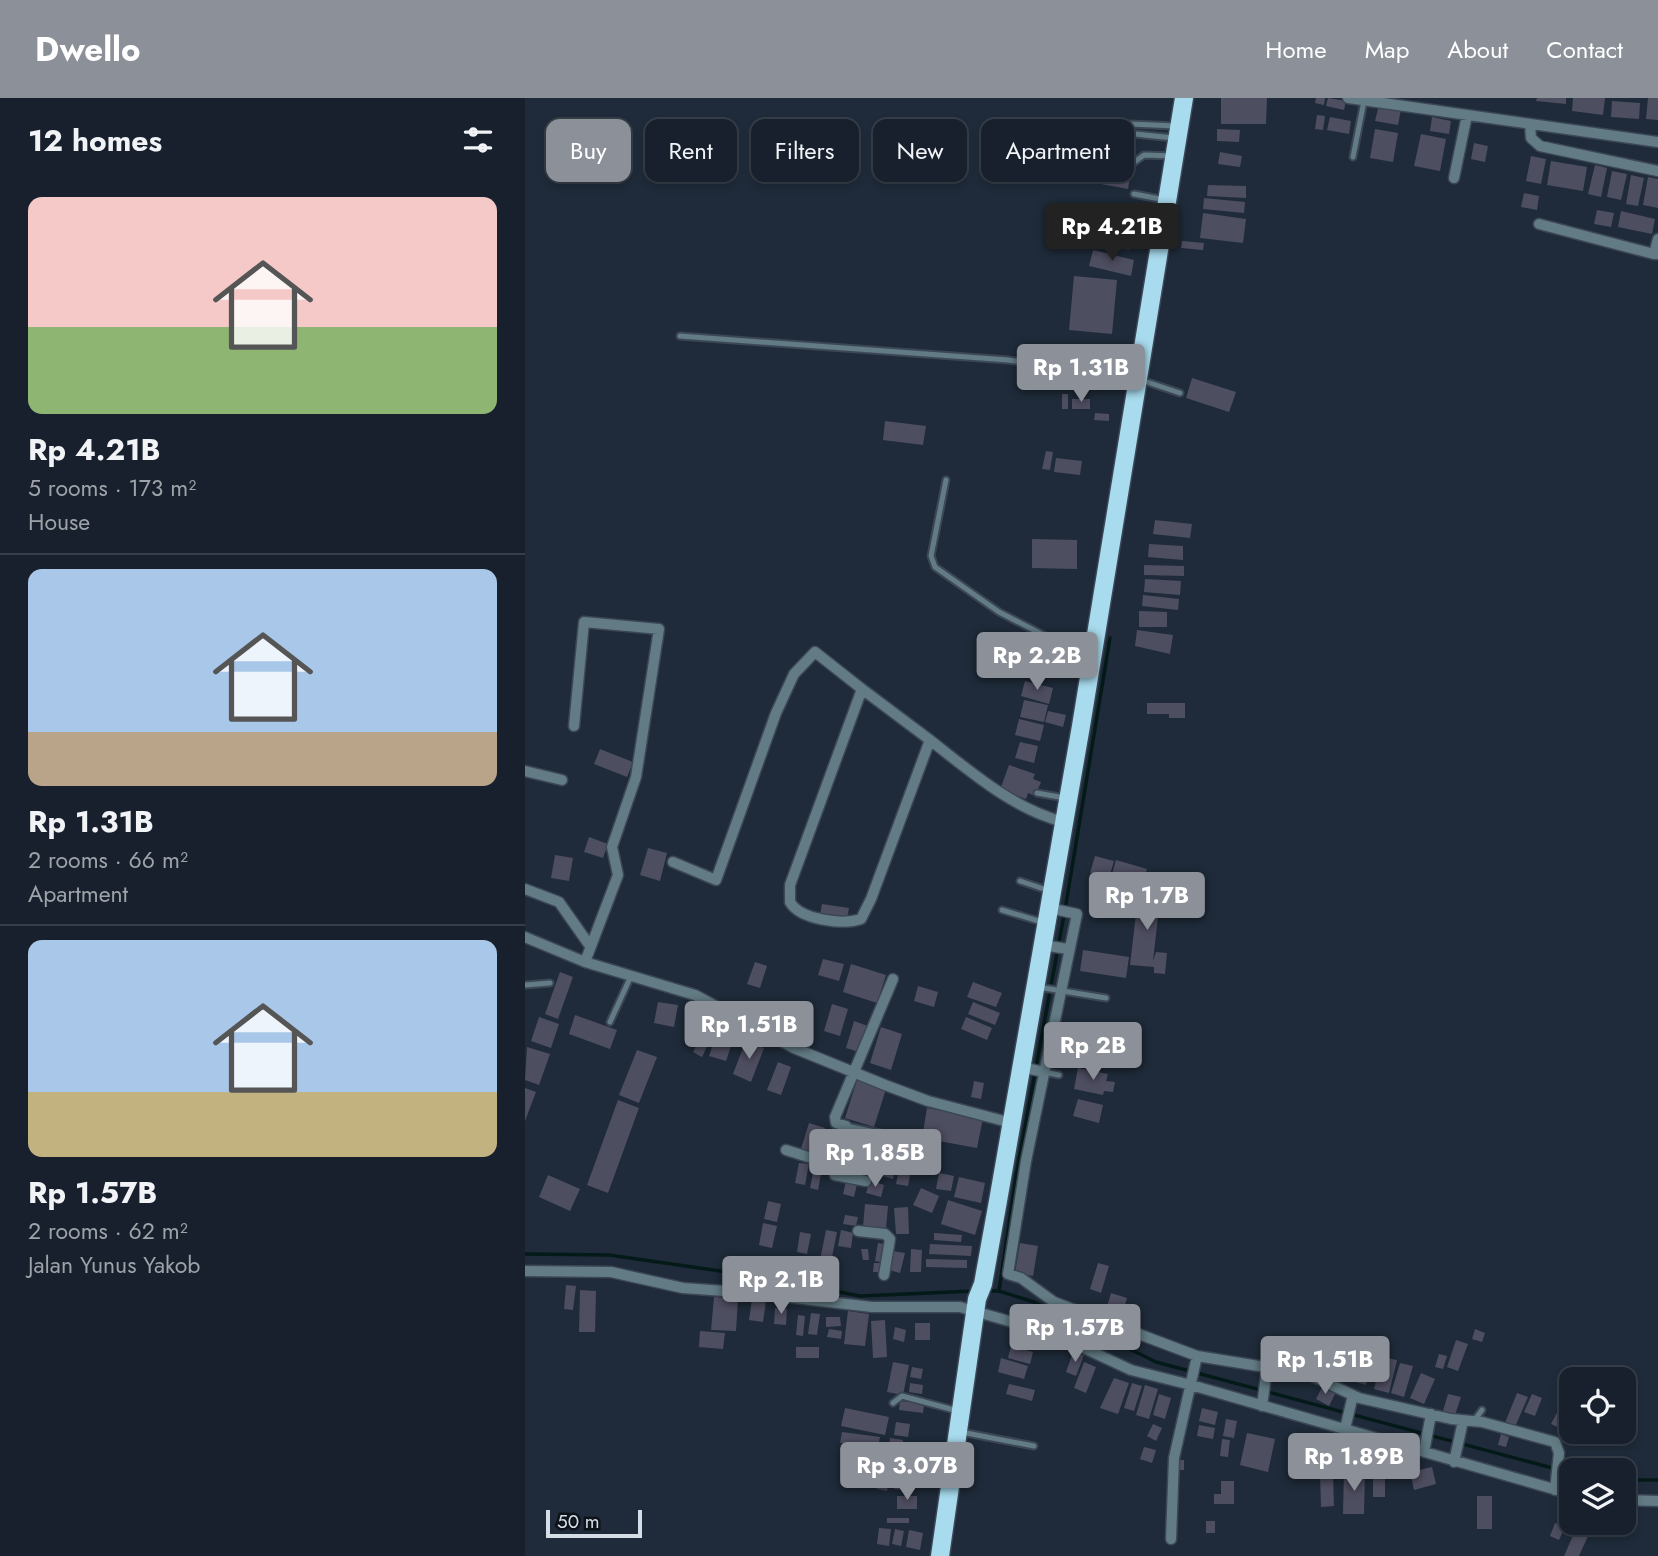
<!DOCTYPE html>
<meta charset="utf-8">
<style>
:root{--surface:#17202c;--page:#202834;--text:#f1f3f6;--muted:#9ea3a9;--line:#363e48;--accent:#8c9099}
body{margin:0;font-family:Jost,sans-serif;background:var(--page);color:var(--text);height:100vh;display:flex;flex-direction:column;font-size:26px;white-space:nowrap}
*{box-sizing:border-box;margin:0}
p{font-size:23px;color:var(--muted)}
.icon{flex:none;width:38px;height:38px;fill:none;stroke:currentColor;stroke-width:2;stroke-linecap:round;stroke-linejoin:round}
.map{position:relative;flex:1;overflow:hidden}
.sheet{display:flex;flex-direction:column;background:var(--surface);width:525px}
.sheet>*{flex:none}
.banner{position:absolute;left:21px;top:21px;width:665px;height:63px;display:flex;gap:14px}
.buttons{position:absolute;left:1034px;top:1269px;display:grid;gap:14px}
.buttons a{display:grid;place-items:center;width:77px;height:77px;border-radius:14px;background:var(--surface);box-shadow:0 4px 10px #0003,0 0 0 2px var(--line);font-size:35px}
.scale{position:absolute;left:21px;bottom:18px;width:96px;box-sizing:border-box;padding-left:7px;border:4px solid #d5dde7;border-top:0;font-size:19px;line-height:24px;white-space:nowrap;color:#d5dde7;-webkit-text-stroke:5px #0e131a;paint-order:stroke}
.price{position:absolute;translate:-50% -60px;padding:0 16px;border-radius:7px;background:var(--accent);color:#fff;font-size:23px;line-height:46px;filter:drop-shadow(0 2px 4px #0008)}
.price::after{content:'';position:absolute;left:50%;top:42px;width:21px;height:16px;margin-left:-10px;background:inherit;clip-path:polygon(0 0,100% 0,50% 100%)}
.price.selected{background:#222;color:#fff}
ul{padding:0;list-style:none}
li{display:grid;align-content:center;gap:14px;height:371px;padding:0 28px}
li+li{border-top:2px solid var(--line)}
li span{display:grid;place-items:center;height:217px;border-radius:14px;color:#555}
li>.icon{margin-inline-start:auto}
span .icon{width:126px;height:126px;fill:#fffc;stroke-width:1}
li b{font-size:30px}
h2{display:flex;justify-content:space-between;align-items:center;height:84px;padding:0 28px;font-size:30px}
.chip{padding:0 24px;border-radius:14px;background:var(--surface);box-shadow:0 4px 10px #0003,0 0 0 2px var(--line);font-size:24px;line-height:63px}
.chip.selected{background:var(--accent);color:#fff}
header{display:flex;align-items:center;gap:42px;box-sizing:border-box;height:98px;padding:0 35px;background:var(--accent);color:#fff}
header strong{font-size:33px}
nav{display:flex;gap:38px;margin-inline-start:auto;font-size:24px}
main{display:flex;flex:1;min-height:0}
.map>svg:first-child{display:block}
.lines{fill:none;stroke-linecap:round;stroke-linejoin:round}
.stream{stroke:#041a19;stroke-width:3.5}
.building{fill:#4e4e61}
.service-casing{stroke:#3c4756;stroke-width:9}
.minor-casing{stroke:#3c4756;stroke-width:13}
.trunk-casing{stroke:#3c4756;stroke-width:21}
.service{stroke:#627b84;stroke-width:5}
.minor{stroke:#627b84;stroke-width:10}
.trunk{stroke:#a8dbee;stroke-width:18}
</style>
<header>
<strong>Dwello</strong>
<nav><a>Home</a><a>Map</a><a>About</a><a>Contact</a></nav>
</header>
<main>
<section class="sheet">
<h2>12 homes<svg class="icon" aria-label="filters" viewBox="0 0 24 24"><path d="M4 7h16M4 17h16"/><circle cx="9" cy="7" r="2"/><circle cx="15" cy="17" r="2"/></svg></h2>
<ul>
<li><span style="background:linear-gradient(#f6c9c9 60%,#8fb573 0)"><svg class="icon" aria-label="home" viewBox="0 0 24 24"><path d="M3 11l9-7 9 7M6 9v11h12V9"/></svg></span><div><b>Rp 4.21B</b><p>5 rooms · 173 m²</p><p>House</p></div></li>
<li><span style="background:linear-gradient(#a9c7e8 75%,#b9a48a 0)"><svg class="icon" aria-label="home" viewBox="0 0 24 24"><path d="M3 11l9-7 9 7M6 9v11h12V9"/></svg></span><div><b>Rp 1.31B</b><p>2 rooms · 66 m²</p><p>Apartment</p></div></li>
<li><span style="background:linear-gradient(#a9c7e8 70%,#c2b280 0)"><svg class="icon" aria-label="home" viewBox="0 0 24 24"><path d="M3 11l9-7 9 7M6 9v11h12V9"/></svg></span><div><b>Rp 1.57B</b><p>2 rooms · 62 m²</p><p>Jalan Yunus Yakob</p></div></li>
</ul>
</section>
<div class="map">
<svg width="1133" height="1458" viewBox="0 0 1133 1458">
<rect width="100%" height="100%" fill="#1f2b3a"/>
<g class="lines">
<path class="stream" d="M0,1156l84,1 153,22 98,19 114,-5
M461,1193h13l35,11 122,60 415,111
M474,1193l17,-115 50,-272 44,-266
M1099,1382h34"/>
</g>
<path class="building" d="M696,0h46l-1,26h-45z
M791,0h9l-1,7 -9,-2z
M803,0l18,3 -2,9 -18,-4z
M1012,0h29v6l-30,-3z
M1048,0h32l-2,17 -31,-4z
M1123,0h10v22l-12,-1z
M1087,3l28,2 -1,16 -28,-2z
M854,7l22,4 -3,16 -23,-4z
M792,17l8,1 -2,14 -8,-1z
M805,19l21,4 -2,13 -22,-4z
M907,19l19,4 -2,13 -19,-3z
M577,22l25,1v16h-25z
M542,30h15v8l-15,1z
M692,31l23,1 -1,12 -22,-1z
M850,31l23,4 -5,29 -23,-4z
M896,36l25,5 -6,32 -26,-5z
M578,41l4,6 -17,11 -4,-7z
M608,43v14h-18v-13z
M949,45l14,3 -3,16 -14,-3z
M695,54l22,4 -2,11 -22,-3z
M1006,58l15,3 -5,25 -15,-3z
M1026,63l36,6 -4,24 -36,-6z
M563,65l43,7 -3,19 -43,-8z
M1070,67l12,3 -6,29 -13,-3z
M1087,73l15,3 -6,26 -14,-3z
M1106,77l13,3 -6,28 -12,-2z
M1123,79l10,2v29l-15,-3z
M683,87l38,1v12l-39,-2z
M999,95l15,3 -2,14 -16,-3z
M679,100l41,4 -1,11 -41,-4z
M1072,112l17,3 -3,14 -17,-3z
M1096,113l34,8 -3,15 -34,-7z
M678,115l43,6 -3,24 -43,-5z
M569,122l40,11 -5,19 -41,-12z
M657,143l22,2 -1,7 -22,-2z
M568,152l41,10 -3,16 -42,-10z
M549,178l43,4 -5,54 -43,-4z
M667,280l44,14 -7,20 -43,-14z
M537,296h6v15h-6z
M547,301h18v10h-18z
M570,315l14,1v7l-15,-1z
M360,323l41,5 -3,19 -40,-5z
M521,353l7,1 -3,18 -8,-1z
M531,360l26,3 -2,14 -26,-3z
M630,422l37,4 -2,14 -37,-4z
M507,441l45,1v29l-45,-1z
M624,446l34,2v14l-35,-3z
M619,467l40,1v10l-40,-1z
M620,481l36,2 -1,14 -36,-3z
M618,497l36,4 -1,11 -36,-4z
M614,513l28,1v15h-28z
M612,532l36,5 -3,19 -35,-8z
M500,583l28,7 -4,16 -28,-8z
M499,602l24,5 -4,17 -24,-5z
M622,605h38v15h-16v-4h-22z
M523,613l18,4 -3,12 -18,-5z
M494,621l25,6 -4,16 -25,-6z
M495,644l18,4 -4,17 -19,-5z
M75,651l33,13 -6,15 -33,-13z
M484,667l26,9 -2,5 8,3 -6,14 -7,-3 -2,6 -26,-9z
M64,739l19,7 -5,14 -19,-6z
M123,750l19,5 -7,28 -20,-6z
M30,757l18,3 -4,23 -18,-3z
M570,758l19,5 -5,17 -19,-5z
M591,762l31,9 -6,18 -31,-6z
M614,790l22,2 -8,71 3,-9 11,1 -2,21 -11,-1v-6l-24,-2z
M297,806l27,4 -2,11 -27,-4z
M558,852l46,7 -3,21 -46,-7z
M298,861l21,5 -5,17 -21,-6z
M230,864l12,4 -7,22 -13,-4z
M326,866l35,11 -9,28 -34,-11z
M35,874l13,5 -15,42 -13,-5z
M448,884l29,11 -6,14 -29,-10z
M393,888l20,6 -4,15 -20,-6z
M133,904l20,3 -4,22 -20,-4z
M448,904l27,11 -5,12 -27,-11z
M307,906l16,5 -8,27 -16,-5z
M50,917l42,15 -7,19 -41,-15z
M14,919l20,7 -8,24 -20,-7z
M441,919l26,11 -5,12 -26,-11z
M329,923l14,5 -9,26 -13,-4z
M196,928l14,5 -4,12 -14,-5z
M356,929l21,7 -11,36 -21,-7z
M180,930l9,4 -12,25 -9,-5z
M221,942l18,8 -13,34 -18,-8z
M189,943l17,5 -5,15 -17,-5z
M2,949l23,7 -11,31 -14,-5z
M112,952l20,7 -18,46 -20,-8z
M253,964l13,5 -10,28 -14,-5z
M553,970l30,6 -2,7 9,1 -2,10 -9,-1 -1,4 -29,-6z
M332,982l29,9 -12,38 -29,-9z
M449,983l10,2 -3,16 -10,-2z
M0,990l11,4 -11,29z
M553,1001l25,6 -4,18 -26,-7z
M93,1002l21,8 -31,85 -21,-8z
M402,1010l56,10 -6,30 -55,-10z
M284,1025l16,5 -8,26 -16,-5z
M304,1033l13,3 -1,8 -14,-3z
M342,1044l12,2 -3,18 -12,-2z
M360,1061l12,3 -4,17 -11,-3z
M274,1065l10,1 -4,21 -10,-2z
M375,1065l12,2 -4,21 -12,-2z
M289,1070l8,1 -4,21 -8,-2z
M414,1075l15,3 -3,15 -15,-2z
M23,1077l32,14 -10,22 -31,-14z
M434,1079l26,6 -4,20 -27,-6z
M345,1082l14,5 -3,12 -15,-4z
M321,1083l11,3 -3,13 -11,-3z
M396,1090l18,8 -7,17 -19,-8z
M423,1102l34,11 -7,24 -34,-11z
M243,1103l13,3 -4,18 -13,-3z
M340,1106l23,2 -2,23 -23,-2z
M383,1109l1,27h-13l-2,-26z
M320,1117l13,2 -2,9 -13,-2z
M238,1125l14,3 -5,22 -13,-3z
M301,1132l11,2 -6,30 -11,-2z
M316,1132l12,3 -2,15 -13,-2z
M275,1134l11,2 -4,20 -10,-2z
M409,1135l28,2 -1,7 -27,-2z
M353,1145l6,1 -3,18 -6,-1z
M495,1145l18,3 -5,30 -18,-3z
M405,1146l42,2 -1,10 -42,-2z
M336,1151h7l1,11h-6z
M386,1151l11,1 -1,22h-11z
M368,1153l12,2 -5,20 -11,-3z
M401,1161l41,1v8l-41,-1z
M349,1165h7l-1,9h-7z
M573,1165l11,3 -8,27 -11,-4z
M41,1187l10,1 -3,24 -9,-1z
M55,1192l16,1 -1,41h-16z
M586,1195l16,5 -4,14 -16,-5z
M189,1199l24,2 -2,32 -25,-1z
M227,1201l14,2 -3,21 -14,-2z
M250,1210l12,1 -1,16 -12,-1z
M323,1213l21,3 -4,32 -21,-2z
M286,1215l9,1 -3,21 -9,-1z
M273,1217l7,1 -2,20 -7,-1z
M301,1219h14l1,9 -15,1z
M360,1222l2,37 -14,1 -2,-37z
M390,1225h15v17h-15z
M370,1229l11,3 -2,12 -11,-3z
M304,1231l13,2 -1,8 -14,-2z
M950,1231l10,4 -3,9 -10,-3z
M489,1232l25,7 -4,13 -25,-7z
M175,1233l25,2 -2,16 -24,-2z
M931,1242l12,4 -10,27 -11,-4z
M486,1248l22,6 -3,12 -22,-6z
M271,1249h23v11h-23z
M548,1254l11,3 -8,21 -10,-4z
M914,1256l8,2 -4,13 -8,-2z
M857,1259l15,3 -8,33 -15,-4z
M476,1260l27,8 -4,13 -26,-7z
M833,1262l14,4 -6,21 -14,-4z
M368,1264l16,3 -6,30 -16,-3z
M559,1264l12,5 -10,26 -12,-5z
M875,1265l13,3 -9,31 -13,-4z
M387,1269l11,2 -2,10 -11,-2z
M896,1275l14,6 -11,25 -14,-6z
M589,1280l15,5 -11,31 -18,-6z
M385,1285l13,2 -1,9 -13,-2z
M607,1285l10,3 -8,25 -10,-3z
M484,1286l26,6 -3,11 -26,-7z
M620,1287l13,4 -9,30 -13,-4z
M797,1289l13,7 -6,12 -13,-7z
M992,1295l11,4 -13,30 -10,-4z
M634,1296l12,4 -6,21 -12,-4z
M923,1296l13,3 -6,18 -12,-4z
M1007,1296l10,4 -7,18 -11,-4z
M375,1303l24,3 -1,9 -24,-3z
M1038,1303l8,4v5l-9,19 -11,-5z
M320,1310l44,9 -4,18 -44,-9z
M677,1310l16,4 -3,13 -16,-4z
M701,1321l11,2 -3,17 -11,-2z
M371,1324l14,2 -2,13 -14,-2z
M628,1326l9,4 -6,13 -9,-5z
M674,1327l16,3 -2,11 -16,-3z
M317,1334l38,5 -2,11 -38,-5z
M722,1335l28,6 -7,33 -28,-7z
M976,1336l8,3 -3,10 -8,-2z
M365,1340l13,2 -1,10 -13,-1z
M791,1340l1,33 -12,1 -1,-17h-8v-12z
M697,1341l8,1 -2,17 -8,-1z
M807,1345l2,63 -13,1 -2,-63z
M619,1349l12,3 -4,13 -12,-4z
M359,1356l11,3 -8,34 -10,-2z
M374,1358h21v19l-22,-1z
M653,1362h6v10h-6z
M907,1369l4,17 -22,6 -4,-18z
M819,1373l21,1 -1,42h-21z
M848,1373h12v26h-12z
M370,1380l19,1 -1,12 -19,-2z
M696,1383h13v23h-20v-10h7z
M372,1398h20v13h-20z
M952,1398h15v33h-15z
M362,1420h22v5h-22z
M681,1423h9v12h-9z
M1030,1425l10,4 -6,13 -9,-4z
M354,1430l12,1 -2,17 -12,-2z
M370,1431l9,2 -3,15 -9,-2z
M384,1432l14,3 -3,17 -14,-3z
M1050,1433l13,5 -9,20h-15z"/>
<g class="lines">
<defs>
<path id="service" d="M605,26l46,2
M610,36l39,4
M828,59l11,-56
M608,65l11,-8 29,1
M609,96l31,6
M595,124l22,-6 19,2
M155,238l328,24 130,19 42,14
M421,382l-15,76 4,11 64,45 91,47
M512,695l28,5
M495,783l30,10
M477,812l40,12
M0,887l25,-2
M513,889l68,11
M85,924l21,-46
M519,974l15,3
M321,1028l67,14
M368,1305l9,-7 56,15
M949,1323l8,-11
M436,1334l73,14
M851,1365l2,-24
M400,1371l22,11"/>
<path id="minor" d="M823,0l310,44
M1005,26l1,14 9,8 118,25
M929,80l13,-63
M1014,126l115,30
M1133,141l-4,15h4
M337,591l68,51
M49,628l10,-104 75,7 -23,148 -24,70 6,28 -33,87
M0,673l37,9
M148,764l43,18 60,-167 18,-39 21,-22 47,37 -72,196v17c10,18 53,23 71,17l10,-20 59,-159c41,32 83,69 134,82
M0,791l34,13 31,44
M524,810l28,6 -51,247 -18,113 13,4 33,24 143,54 111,18 51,24 92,21 31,3 73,20 4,11 -4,37
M0,839l60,25 110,33 99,53 91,37 43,16 84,22
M517,847l26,4
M496,969l23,5
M261,1052l48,15 12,-39 -10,-3 -1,-6 58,-138
M309,1067l1,10 31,6
M333,1133l27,3 5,5 -6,36
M0,1173l86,1 72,16 69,5 120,14h88l94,27 77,36 60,15 380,109
M529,1236l9,-28
M737,1308l5,-38
M820,1331l8,-34
M899,1354l7,-38
M929,1364l9,-41
M1099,1402l34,1
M646,1441l3,-81 23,-102"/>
<path id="trunk" d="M415,1458l37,-257 6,-15 15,-83 83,-475 103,-628"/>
</defs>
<use href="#service" class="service-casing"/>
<use href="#minor" class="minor-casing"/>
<use href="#trunk" class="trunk-casing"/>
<use href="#service" class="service"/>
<use href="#minor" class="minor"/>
<use href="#trunk" class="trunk"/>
</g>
</svg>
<div class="buttons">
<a><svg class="icon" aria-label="locate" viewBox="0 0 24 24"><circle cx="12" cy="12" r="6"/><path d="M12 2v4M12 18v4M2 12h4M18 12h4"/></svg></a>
<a><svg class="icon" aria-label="layers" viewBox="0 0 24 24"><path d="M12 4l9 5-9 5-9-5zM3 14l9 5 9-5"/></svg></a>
</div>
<div class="scale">50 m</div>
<b class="price selected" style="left:587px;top:165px">Rp 4.21B</b>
<b class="price" style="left:556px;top:306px">Rp 1.31B</b>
<b class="price" style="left:512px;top:594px">Rp 2.2B</b>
<b class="price" style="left:622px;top:834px">Rp 1.7B</b>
<b class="price" style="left:224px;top:963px">Rp 1.51B</b>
<b class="price" style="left:568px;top:984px">Rp 2B</b>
<b class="price" style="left:350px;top:1091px">Rp 1.85B</b>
<b class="price" style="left:256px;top:1218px">Rp 2.1B</b>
<b class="price" style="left:550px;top:1266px">Rp 1.57B</b>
<b class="price" style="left:800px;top:1298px">Rp 1.51B</b>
<b class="price" style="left:829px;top:1395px">Rp 1.89B</b>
<b class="price" style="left:382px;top:1404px">Rp 3.07B</b>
<div class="banner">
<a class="chip selected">Buy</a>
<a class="chip">Rent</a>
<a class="chip">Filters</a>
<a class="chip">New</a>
<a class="chip">Apartment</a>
</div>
</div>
</main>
